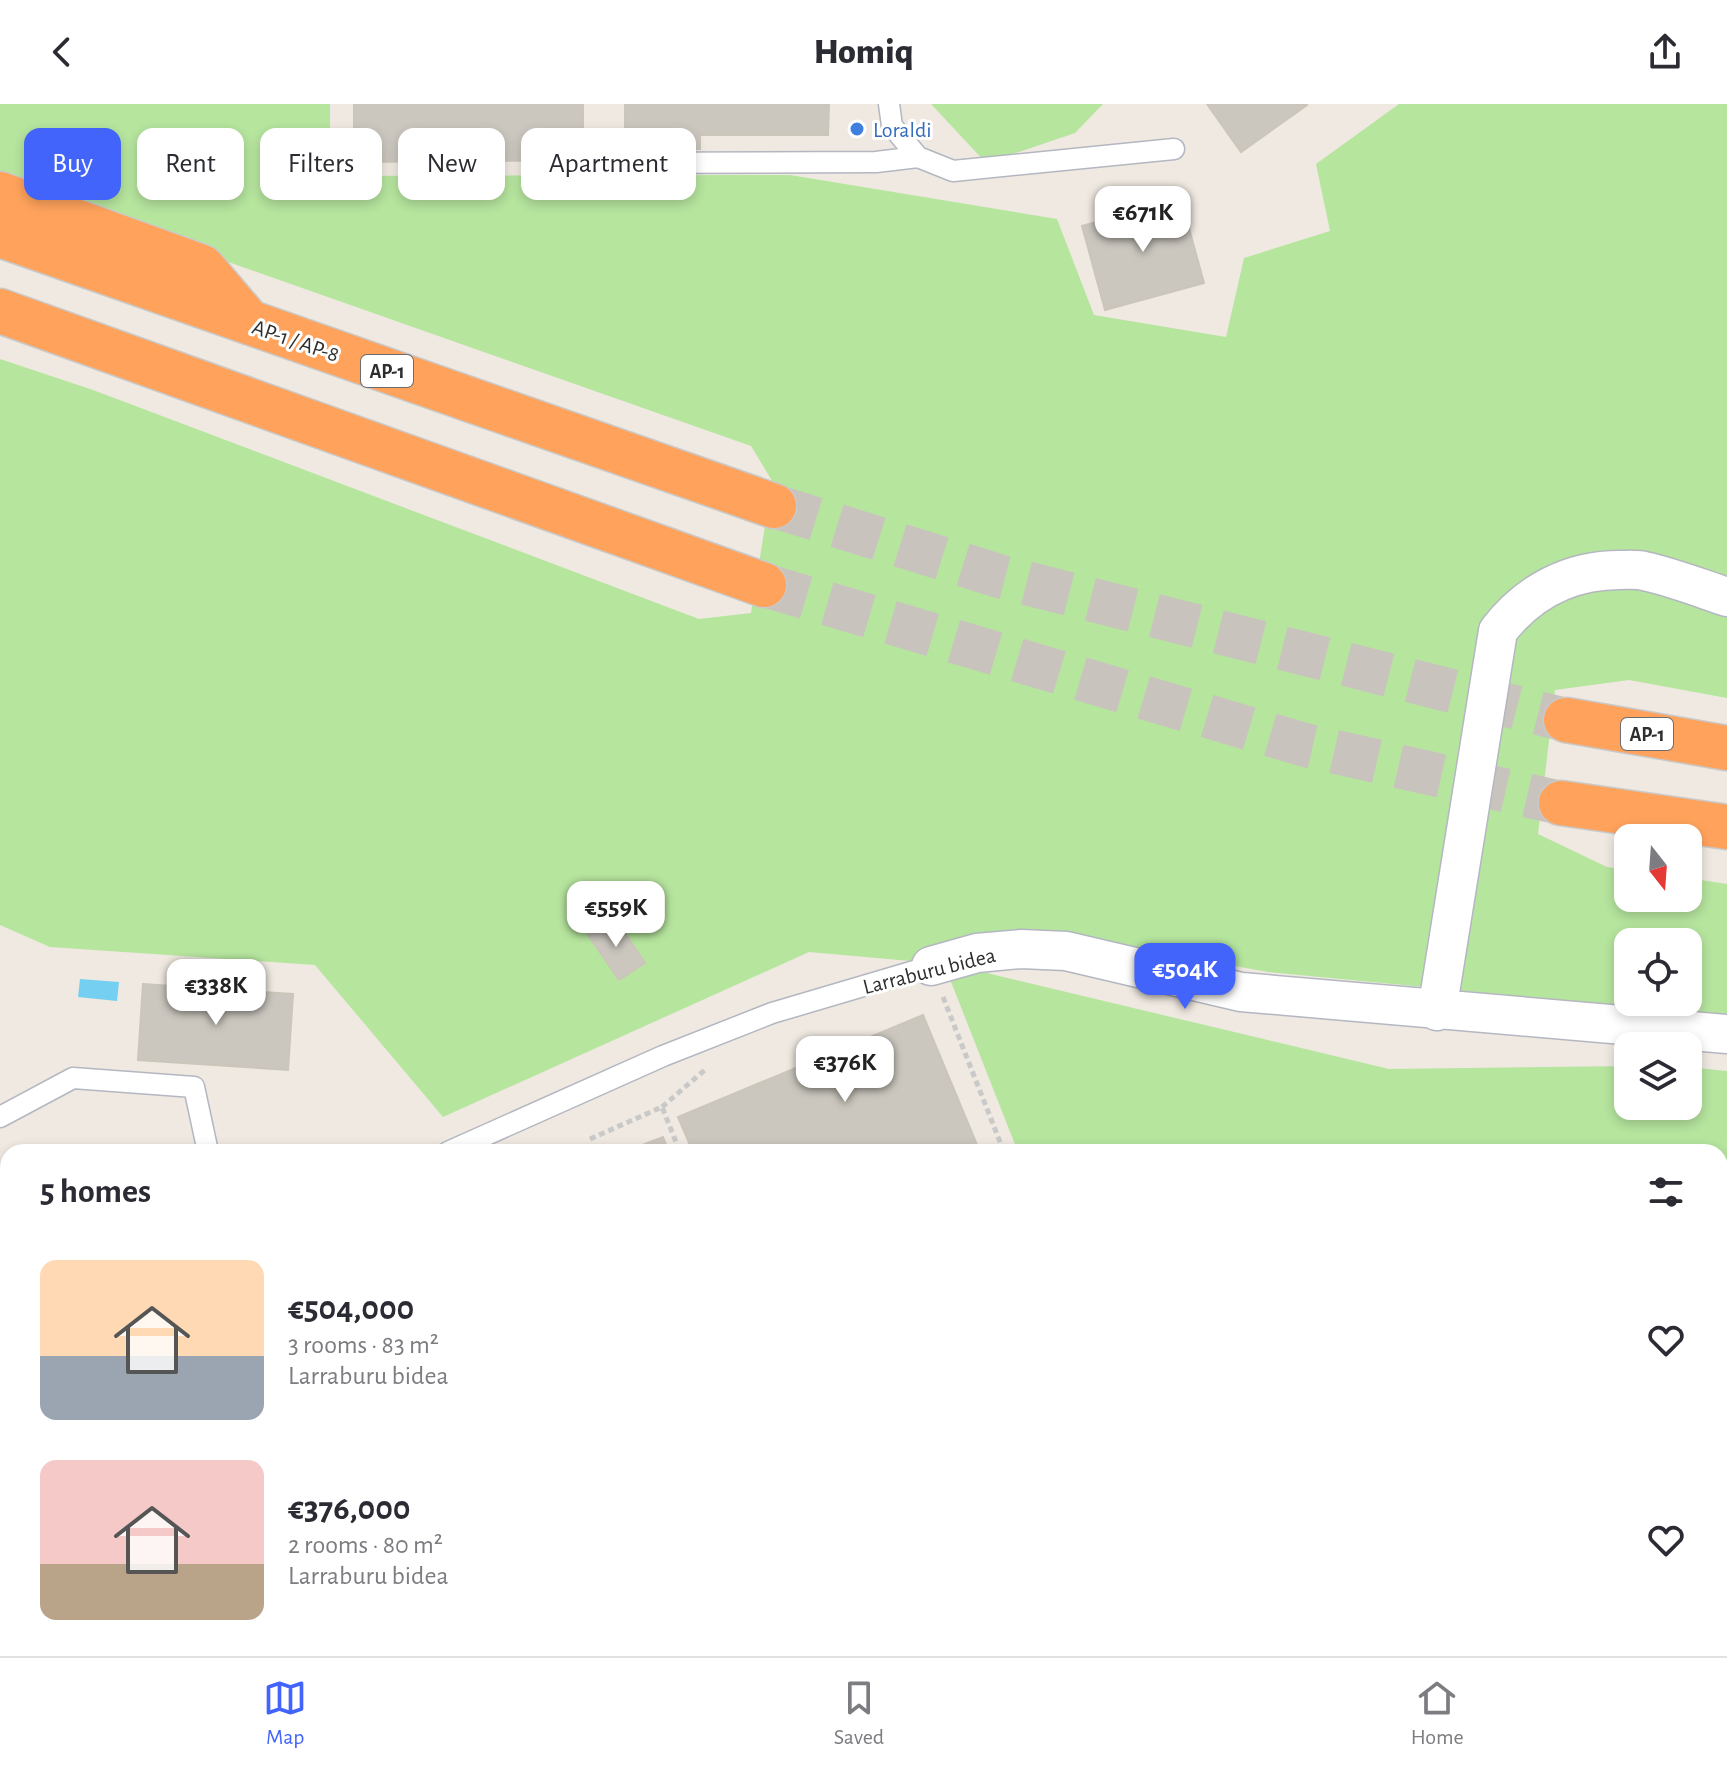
<!DOCTYPE html>
<meta charset="utf-8">
<style>
:root{--surface:#fff;--page:#f7f7f7;--text:#2b2b33;--muted:#7c7c81;--line:#e1e1e2;--accent:#4264fb}
body{margin:0;font-family:"Alegreya Sans",sans-serif;background:var(--page);color:var(--text);height:100vh;display:flex;flex-direction:column;font-size:30px;white-space:nowrap}
*{box-sizing:border-box;margin:0}
p{font-size:26px;color:var(--muted)}
.icon{flex:none;width:44px;height:44px;fill:none;stroke:currentColor;stroke-width:2;stroke-linecap:round;stroke-linejoin:round}
.map{position:relative;flex:1;overflow:hidden}
.sheet{position:absolute;left:0px;top:1040px;width:1728px;height:512px;display:flex;flex-direction:column;background:var(--surface);border-radius:24px 24px 0 0;box-shadow:0 4px 12px #0003}
.sheet>*{flex:none}
.banner{position:absolute;left:24px;top:24px;width:800px;height:72px;display:flex;gap:16px}
.needle{width:52px;rotate:163deg}
.fabs{position:absolute;left:1614px;top:720px;display:grid;gap:16px}
.fabs a{display:grid;place-items:center;width:88px;height:88px;border-radius:16px;background:var(--surface);box-shadow:0 4px 12px #0003;font-size:40px}
.price{position:absolute;translate:-50% -68px;padding:0 18px;border-radius:16px;background:#fff;color:#222;font-size:26px;line-height:52px;filter:drop-shadow(0 2px 4px #0008)}
.price::after{content:'';position:absolute;left:50%;top:48px;width:24px;height:18px;margin-left:-12px;background:inherit;clip-path:polygon(0 0,100% 0,50% 100%)}
.price.selected{background:var(--accent);color:#fff}
ul{padding:0;list-style:none}
li{display:flex;align-items:center;gap:24px;height:200px;padding:0 40px}
li span{display:grid;place-items:center;flex:none;width:224px;height:160px;border-radius:16px;color:#555}
li>.icon{margin-inline-start:auto}
span .icon{width:96px;height:96px;fill:#fffc;stroke-width:1}
li b{font-size:34px}
h2{display:flex;justify-content:space-between;align-items:center;height:96px;padding:0 40px;font-size:34px}
.tag{padding:0 28px;border-radius:16px;background:var(--surface);box-shadow:0 4px 12px #0003;font-size:28px;line-height:72px}
.tag.selected{background:var(--accent);color:#fff}
header{display:flex;justify-content:space-between;align-items:center;height:104px;padding:0 40px;background:var(--surface);font-size:36px;font-weight:800}
.tab-bar{display:flex;justify-content:space-around;align-items:center;height:112px;border-top:2px solid var(--line);background:var(--surface);font-size:22px;color:var(--muted)}
.tab-bar a{display:grid;justify-items:center;gap:4px}
.tab-bar .selected{color:var(--accent)}
.map>svg:first-child{display:block}
.green{fill:#b6e59e;fill-rule:evenodd}
.water{fill:#75cff0}
.building{fill:#cbc7bf;stroke:#cbc5ba;stroke-width:2}
.lines{fill:none;stroke-linecap:round;stroke-linejoin:round}
.highway-tunnel{stroke:#c8c4bd;stroke-width:44;stroke-dasharray:44 22;stroke-linecap:butt}
.lane-casing{stroke:#b4b7c1;stroke-width:23}
.street-casing{stroke:#b4b7c1;stroke-width:41}
.highway-casing{stroke:#c9c9c9;stroke-width:47}
.path{stroke:#c9c9c9;stroke-width:5;stroke-dasharray:6 4;stroke-linecap:butt}
.lane{stroke:#fff;stroke-width:20}
.street{stroke:#fff;stroke-width:38}
.highway{stroke:#ffa35c;stroke-width:44}
.shop-dot{fill:#3f7fe0;stroke:#fff;stroke-width:3}
.labels{text-anchor:middle;stroke-width:6;stroke-linejoin:round;paint-order:stroke}
.shield{fill:#fff;stroke:#6d6d6d;stroke-width:2}
.shield-label{font-size:20px;font-weight:bold;fill:#2e2e2e}
.shop-label{font-size:22px;fill:#366cbe;stroke:#fff;text-anchor:start}
.street-label{font-size:22px;fill:#2e2e2e;stroke:#fff}
</style>
<header><svg class="icon" aria-label="back" viewBox="0 0 24 24"><path d="M15 5l-7 7 7 7"/></svg>Homiq<svg class="icon" aria-label="share" viewBox="0 0 24 24"><path d="M12 15V3M7 8l5-5 5 5M5 13v7h14v-7"/></svg></header>
<div class="map">
<svg width="1727" height="1552" viewBox="0 0 1727 1552">
<rect width="100%" height="100%" fill="#efe9e1"/>
<path class="green" d="M0,0h330v72l460,-1 267,44 37,96 132,22 18,-79 86,-27 -14,-67 83,-60h328v594l-98,-18 -74,10 -17,144 69,33 21,3v28h60v-20l39,6v132l-459,-44 -238,-43 -85,34 444,106 239,-3v40h60v-39l39,4v585h-940l6,-8h927v-496h-702l-74,-188 -135,-12 -366,165 -128,-152 -265,-18 -50,-22v-566l93,31 606,229 52,-6 14,-87 12,-37 -26,-43 -713,-251 -38,-15zM1628,838h60v60h-60z
M931,0h172l-28,29 -89,30z
M0,1100l8,3v334h-8z"/>
<path class="water" d="M80,875l39,3 -2,19 -39,-4z"/>
<path class="building" d="M354,0h229v56l-229,2z
M625,0h204l-1,31h-128v14l-75,-1z
M1207,0h99l1,1 -66,47z
M1181,95l23,84 -99,27 -23,-84z
M614,813l31,46 -26,17 -31,-45z
M143,880l150,10 -5,76 -150,-10z
M923,911l57,137h-287l-15,-35z
M663,1033l6,15h-45z"/>
<g class="lines">
<path class="highway-tunnel" d="M774,402l228,71 564,143
M764,481l541,160 256,58"/>
<defs>
<path id="lane" d="M889,0l3,22 26,31 35,14 221,-22
M608,59l268,-1 42,-5
M0,1013l73,-39 121,9 14,65
M448,1048l215,-96 109,-43 159,-47"/>
<path id="street" d="M931,862l46,-13 44,-4 45,2 175,41 486,42
M1437,907l61,-380c30,-39 72,-61 122,-61 8,0 17,-1 24,1 28,6 56,17 83,26"/>
<path id="highway" d="M0,90l202,73 46,54
M0,131l774,271
M0,207l764,274
M1566,616l161,28
M1561,699l166,24"/>
</defs>
<use href="#lane" class="lane-casing"/>
<use href="#street" class="street-casing"/>
<use href="#highway" class="highway-casing"/>
<path class="path" d="M943,893l61,155
M662,1003l45,-39
M590,1035l72,-32 18,45
M0,1270l8,-2"/>
<use href="#lane" class="lane"/>
<use href="#street" class="street"/>
<use href="#highway" class="highway"/>
</g>
<circle class="shop-dot" cx="857" cy="25" r="8"/>
<g class="labels">
<g class="shield">
<rect x="361" y="251" width="52" height="32" rx="6"/>
<rect x="1621" y="614" width="52" height="32" rx="6"/>
</g>
<g class="shield-label">
<text x="387" y="274">AP-1</text>
<text x="1647" y="637">AP-1</text>
</g>
<g class="shop-label">
<text x="873" y="33">Loraldi</text>
</g>
<g class="street-label">
<text transform="translate(296 236) rotate(19)" y="8">AP-1 / AP-8</text>
<text transform="translate(929 866) rotate(-14)" y="8">Larraburu bidea</text>
</g>
</g>
</svg>
<div class="fabs">
<a><svg class="needle" viewBox="-14 -14 28 28"><path d="M0-13l5 13h-10z" fill="#e53935"/><path d="M0 13l5-13h-10z" fill="#7c7c81"/></svg></a>
<a><svg class="icon" aria-label="locate" viewBox="0 0 24 24"><circle cx="12" cy="12" r="6"/><path d="M12 2v4M12 18v4M2 12h4M18 12h4"/></svg></a>
<a><svg class="icon" aria-label="layers" viewBox="0 0 24 24"><path d="M12 4l9 5-9 5-9-5zM3 14l9 5 9-5"/></svg></a>
</div>
<b class="price" style="left:1143px;top:150px">€671K</b>
<b class="price" style="left:616px;top:845px">€559K</b>
<b class="price selected" style="left:1185px;top:907px">€504K</b>
<b class="price" style="left:216px;top:923px">€338K</b>
<b class="price" style="left:845px;top:1000px">€376K</b>
<div class="banner">
<a class="tag selected">Buy</a>
<a class="tag">Rent</a>
<a class="tag">Filters</a>
<a class="tag">New</a>
<a class="tag">Apartment</a>
</div>
<section class="sheet">
<h2>5 homes<svg class="icon" aria-label="filters" viewBox="0 0 24 24"><path d="M4 7h16M4 17h16"/><circle cx="9" cy="7" r="2"/><circle cx="15" cy="17" r="2"/></svg></h2>
<ul>
<li><span style="background:linear-gradient(#ffd9b3 60%,#9aa5b1 0)"><svg class="icon" aria-label="home" viewBox="0 0 24 24"><path d="M3 11l9-7 9 7M6 9v11h12V9"/></svg></span><div><b>€504,000</b><p>3 rooms · 83 m²</p><p>Larraburu bidea</p></div><svg class="icon" aria-label="heart" viewBox="0 0 24 24"><path d="M12 20l-8-8c-3-5 5-10 8-4 3-6 11-1 8 4z"/></svg></li>
<li><span style="background:linear-gradient(#f6c9c9 65%,#b9a48a 0)"><svg class="icon" aria-label="home" viewBox="0 0 24 24"><path d="M3 11l9-7 9 7M6 9v11h12V9"/></svg></span><div><b>€376,000</b><p>2 rooms · 80 m²</p><p>Larraburu bidea</p></div><svg class="icon" aria-label="heart" viewBox="0 0 24 24"><path d="M12 20l-8-8c-3-5 5-10 8-4 3-6 11-1 8 4z"/></svg></li>
</ul>
</section>
</div>
<nav class="tab-bar">
<a class="selected"><svg class="icon" aria-label="map" viewBox="0 0 24 24"><path d="M3 6l6-2 6 2 6-2v14l-6 2-6-2-6 2zM9 4v14M15 6v14"/></svg>Map</a>
<a><svg class="icon" aria-label="saved" viewBox="0 0 24 24"><path d="M7 4h10v16l-5-4-5 4z"/></svg>Saved</a>
<a><svg class="icon" aria-label="home" viewBox="0 0 24 24"><path d="M3 11l9-7 9 7M6 9v11h12V9"/></svg>Home</a>
</nav>
